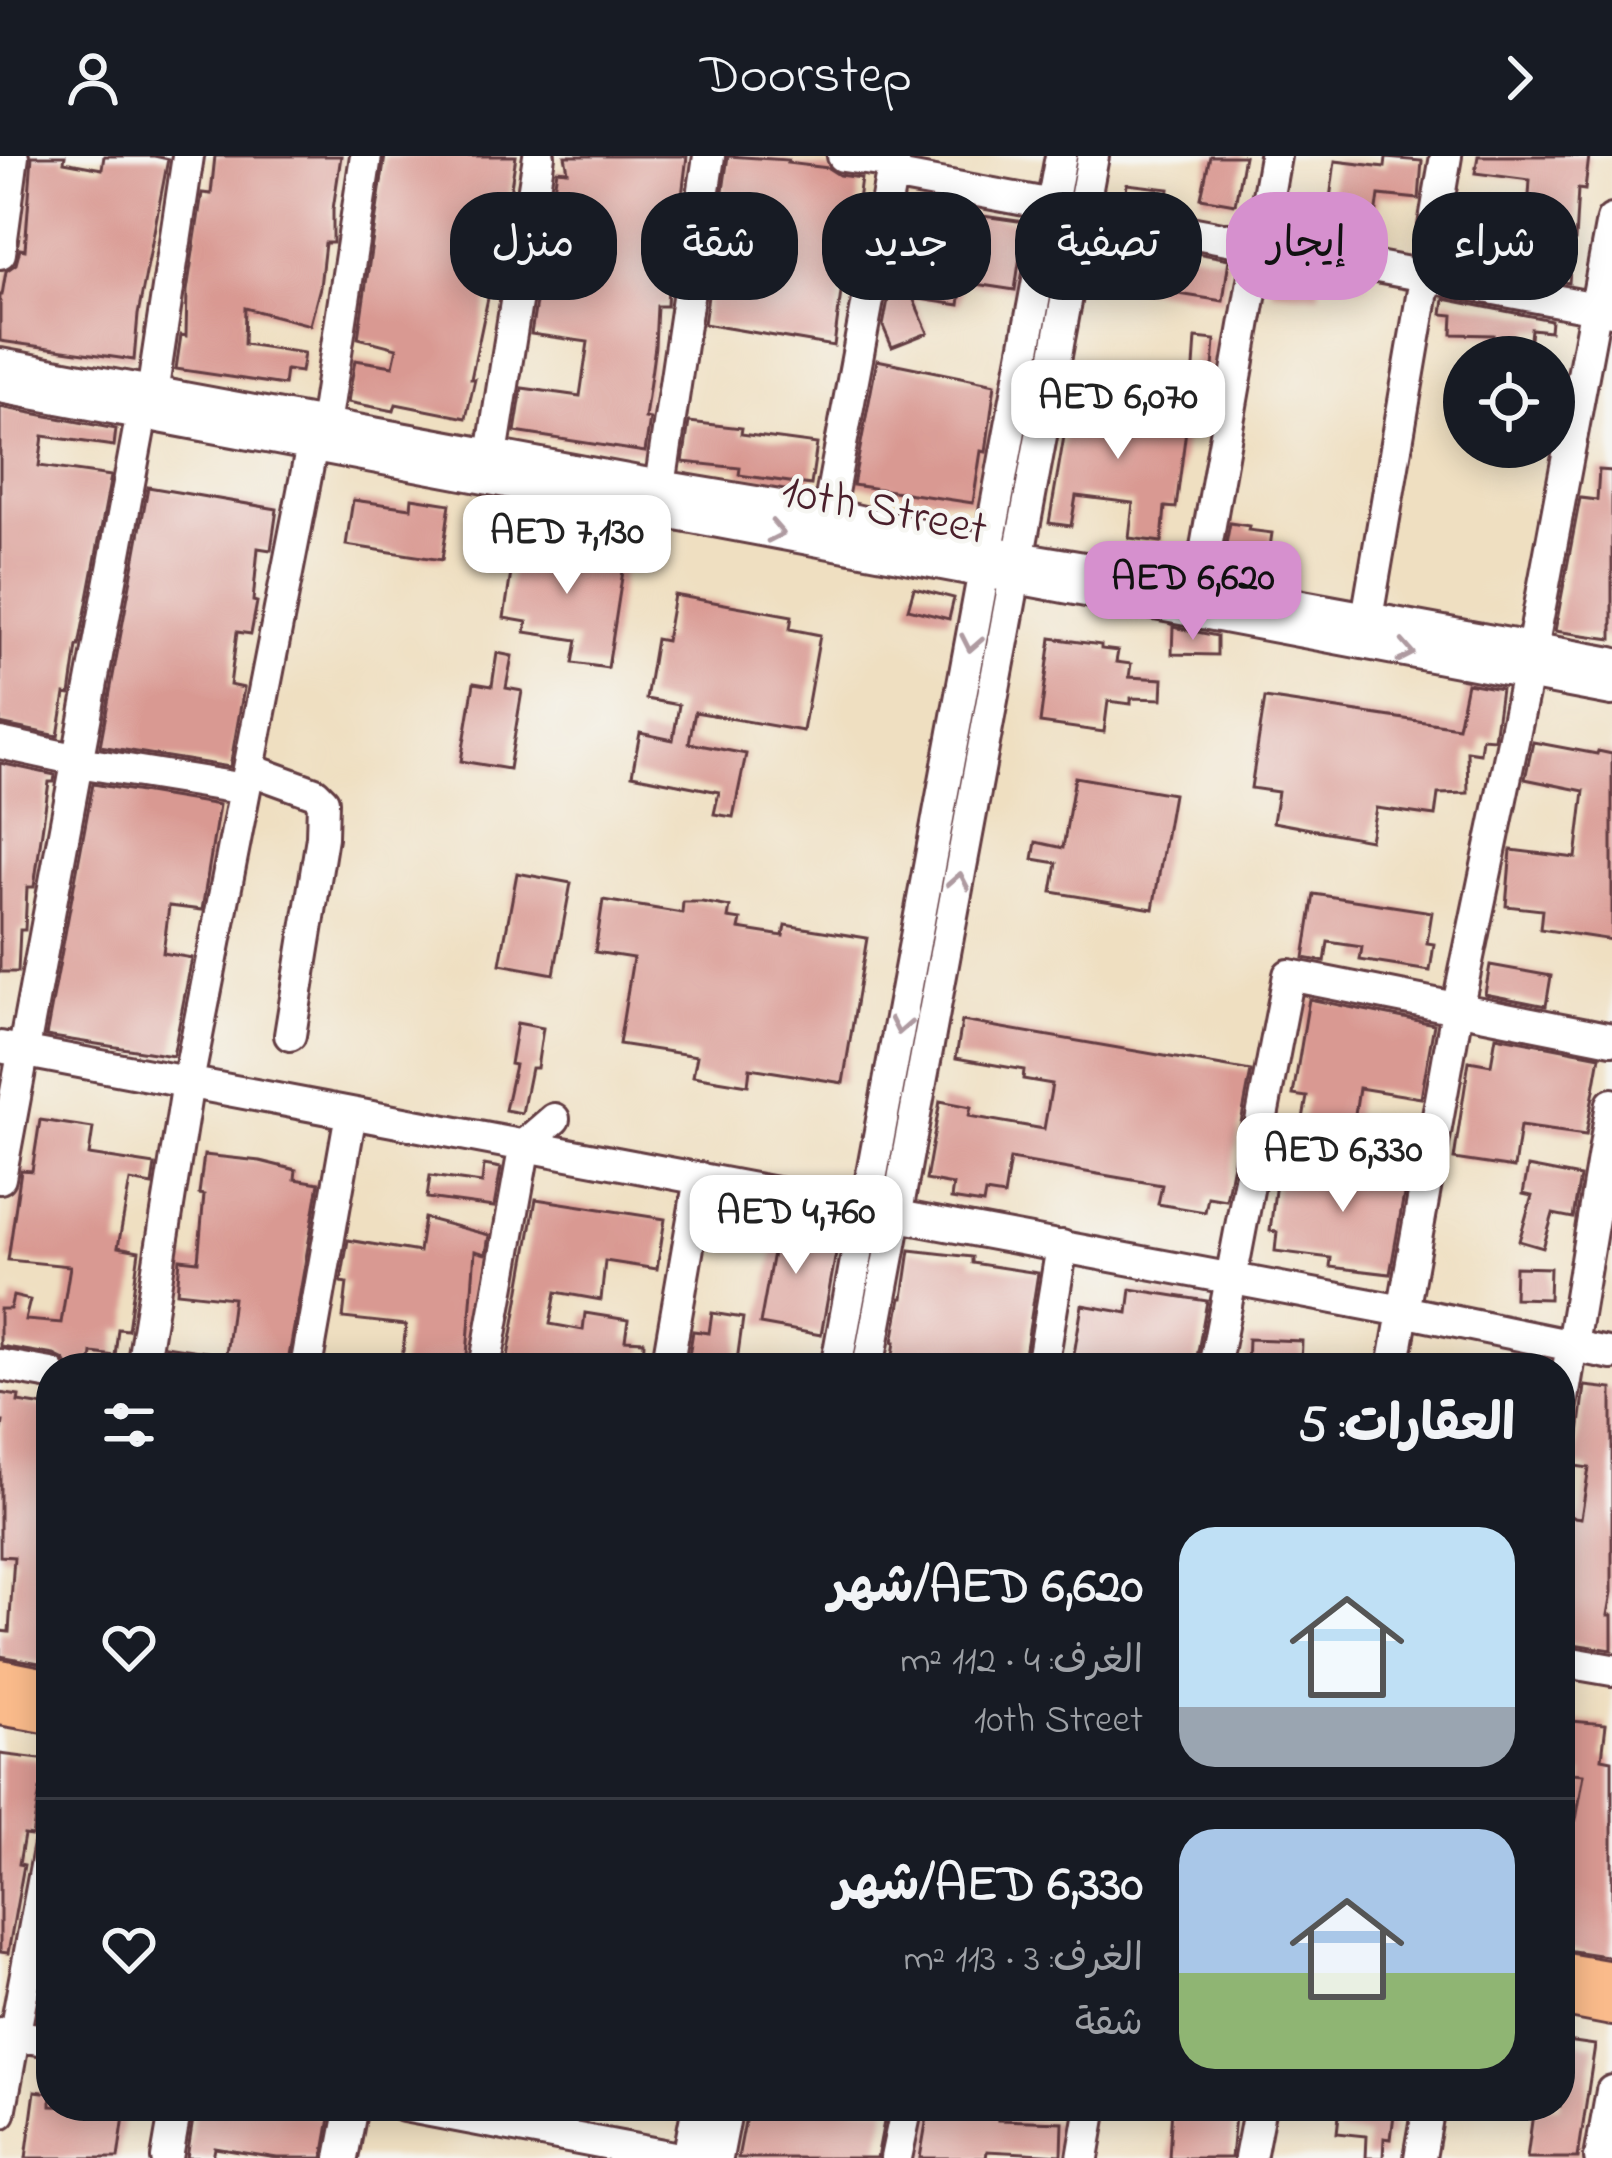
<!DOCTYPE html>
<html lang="ar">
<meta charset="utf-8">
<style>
:root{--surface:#171b24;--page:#242831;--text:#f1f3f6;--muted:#9ea1a6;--line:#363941;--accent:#d690ce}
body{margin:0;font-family:"Indie Flower","Playpen Sans Arabic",sans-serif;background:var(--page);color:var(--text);direction:rtl;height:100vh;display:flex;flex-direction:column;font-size:45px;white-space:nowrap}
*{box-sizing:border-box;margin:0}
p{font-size:39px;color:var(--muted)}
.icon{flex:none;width:66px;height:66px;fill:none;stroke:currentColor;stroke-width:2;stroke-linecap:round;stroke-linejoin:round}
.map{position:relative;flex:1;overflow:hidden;direction:ltr}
.panel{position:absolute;left:36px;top:1197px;width:1539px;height:768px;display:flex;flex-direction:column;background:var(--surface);border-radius:48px;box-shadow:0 6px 30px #0003;direction:rtl}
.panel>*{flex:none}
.top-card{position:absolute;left:36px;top:36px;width:1542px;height:108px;direction:rtl;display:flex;gap:24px}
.buttons{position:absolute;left:1443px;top:180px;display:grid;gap:24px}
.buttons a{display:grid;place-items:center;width:132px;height:132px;border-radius:50%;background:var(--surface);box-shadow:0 6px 30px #0003;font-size:60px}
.price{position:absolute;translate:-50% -102px;padding:0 27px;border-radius:24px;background:#fff;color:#222;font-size:39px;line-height:78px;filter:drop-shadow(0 3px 6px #0008)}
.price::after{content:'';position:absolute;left:50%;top:72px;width:36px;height:27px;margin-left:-18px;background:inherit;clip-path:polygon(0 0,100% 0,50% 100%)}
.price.active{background:var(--accent);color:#111}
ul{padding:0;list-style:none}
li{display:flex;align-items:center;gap:36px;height:300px;padding:0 60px}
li+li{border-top:3px solid var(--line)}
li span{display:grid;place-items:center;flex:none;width:336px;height:240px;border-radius:36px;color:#555}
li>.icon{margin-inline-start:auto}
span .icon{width:144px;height:144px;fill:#fffc;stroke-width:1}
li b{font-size:51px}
h2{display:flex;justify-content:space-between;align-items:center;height:144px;padding:0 60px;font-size:51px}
.pill{padding:0 42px;border-radius:48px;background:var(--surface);box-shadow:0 6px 30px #0003;font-size:42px;line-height:108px}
.pill.active{background:var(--accent);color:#111}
header{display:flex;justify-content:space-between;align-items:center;height:156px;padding:0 60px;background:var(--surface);font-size:54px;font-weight:600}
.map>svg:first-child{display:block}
.building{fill:#d99992}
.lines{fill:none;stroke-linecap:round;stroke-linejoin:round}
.minor-casing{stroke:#633c42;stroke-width:36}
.major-casing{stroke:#633c42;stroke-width:42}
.minor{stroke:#fff;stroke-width:30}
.major{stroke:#fabb8b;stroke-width:36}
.oneway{stroke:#ae9aa0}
.labels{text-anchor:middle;stroke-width:9;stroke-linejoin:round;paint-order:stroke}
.street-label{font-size:48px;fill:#4a1f2b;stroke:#f6f6f2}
</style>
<header><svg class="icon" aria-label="forward" viewBox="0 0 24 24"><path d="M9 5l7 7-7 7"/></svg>Doorstep<svg class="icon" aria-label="person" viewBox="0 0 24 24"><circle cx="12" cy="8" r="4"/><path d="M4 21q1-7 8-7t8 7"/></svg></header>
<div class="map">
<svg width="1612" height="2002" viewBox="0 0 1612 2002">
<rect width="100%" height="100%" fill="#f6f6f2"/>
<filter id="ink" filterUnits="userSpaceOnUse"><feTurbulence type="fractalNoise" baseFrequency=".00833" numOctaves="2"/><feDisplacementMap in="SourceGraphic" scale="24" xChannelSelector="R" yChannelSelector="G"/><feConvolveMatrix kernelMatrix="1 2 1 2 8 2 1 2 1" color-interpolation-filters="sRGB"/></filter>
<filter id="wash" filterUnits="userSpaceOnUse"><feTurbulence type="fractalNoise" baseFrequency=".004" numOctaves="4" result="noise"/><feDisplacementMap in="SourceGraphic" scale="48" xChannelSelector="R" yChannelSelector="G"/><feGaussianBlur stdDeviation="2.7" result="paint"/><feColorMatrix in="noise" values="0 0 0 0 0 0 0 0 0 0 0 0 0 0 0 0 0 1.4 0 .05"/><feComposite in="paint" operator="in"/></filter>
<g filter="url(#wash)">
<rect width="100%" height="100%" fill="#efdfc1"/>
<g id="blocks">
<path class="building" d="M32,0h33l-1,6 38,7 2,-13h50l14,3 -30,156 -4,45 -134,-19v-46h2l4,-24 10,-7 4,-15 5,1z
M215,0h126l-8,53v34h-8l-5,44 -10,38 -65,-17 -1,36 60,9 -3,19 -15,-2 -2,15 -108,-16 5,-34 5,1 1,-45 15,-98 9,1z
M385,0h131l-7,43h-3l-6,49h5l-5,32 -8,-1 -21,100h4l-9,39 -70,-14 -2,7 -46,-9 7,-42 38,6 4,-18 -39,-10z
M565,0h122l-12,96 -2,12 -4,-1 -2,43h-10l-2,40 -10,72 5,1 -5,33 -130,-20 7,-44 58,8 8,-54 -57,-8 26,-164 11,1z
M728,0l60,4 -1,3 41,5 11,7 22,3 -5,38 -5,-1 -17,131 -130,-22z
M1210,0h34l-9,48 -34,-6z
M1478,0h111l-4,34 -7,-1 -3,52h-3l-3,42 -34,-6v-12l-75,-2 1,-36 66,2 3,-49 -55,-7z
M1386,2l36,3 -3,38 -40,-4 -7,51 -47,-9 10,-76 50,6z
M1127,28l42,5 -2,18 -42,-7z
M906,49l119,17 -10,68 -53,-8 -3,23 -46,-7 15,35 -36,14 -9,-21 5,-26 45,-19 -41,-5z
M1104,80l125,23 -6,42 -126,-20z
M1275,112l92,17v1l-47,-6 -1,15 -48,-4z
M1444,143l107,21 -1,11 -19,-2 -2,19 -37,-4 1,-9 -41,-1 1,-19 -11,-1z
M1196,182l19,2 -4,57 -19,-1z
M877,204l118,24 -9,68 -5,-1 -8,52 -120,-18z
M1083,214l33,4 -5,44 75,12 -10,78 -11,-1 -3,35 -33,-4 4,-35 -57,-7 -5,30 -22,-3 17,-98 11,2z
M0,251l116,22 -2,17 -71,-10 -4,30 72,10 -32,170h-2l-7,49 -5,-1 -7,42 -58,-12z
M689,266l53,6 -1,6 76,10 -6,41 -72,-10 1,-7 -57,-6z
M1599,314l13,1v168l-57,-8 25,-133 17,2z
M148,331l129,22 -6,41 -13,-2 -5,53 4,1 -6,32 -14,-2 -7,53 14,3 -14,79 -130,-21z
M412,342l38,6 -8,56 -96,-15 7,-45 58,8z
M1230,367l19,3 -1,4 24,3 -5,34 -44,-7z
M516,385l109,17 -17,110 -35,-5 4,-23 -52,-8 2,-10 -23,-4z
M914,432l40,10 -5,21 -41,-10z
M674,439l118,21 -2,13 30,6 -17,96 -108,-19 -6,31 57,11 -13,63 -19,-3 5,-22 -87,-17 8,-42 33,7 6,-35 -33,-6 10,-60 10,2z
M1173,471l44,9v19l-45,-1z
M1051,482l50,7v4l17,2 -2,11 15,2 -2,13 34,2 -1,20 -31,-1v6l-23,-3 -4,31 -64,-9z
M497,497l15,3 -6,32 16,3 -13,78 -48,-8 13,-78 18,3z
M1467,527l34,6 -7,50 -12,-1 -2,15 -13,-2 1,42 -30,1 -3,22 -59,-8 -6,32 -97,-18 5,-30 -27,-4 14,-90 193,29z
M1533,586l64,12 1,-3 14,3v186l-72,-11 2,-19 -36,-4 5,-56 65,8 8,-67 -59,-12z
M0,607l55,12 -1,7h-5l-15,105h-7l-2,43h-5l-2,42h-18z
M1075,621l98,17 -20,115 -101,-17 5,-29 -24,-4 3,-17 27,6z
M93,628l126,21 -17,105 -33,-4 -6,47 29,5 -19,98 -127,-20z
M517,717l54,10 -17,91 -54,-10z
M1314,738l118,18 -5,31 7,1 -4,27 -70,-11 2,-13 -34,-5 -3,20 -21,-4z
M603,744l79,13 1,-11h19l28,5 -2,11 13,2 -2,9 44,7 2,-11 82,13 -24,145 -93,-15 -2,17 -55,-9 4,-20 -78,-12 14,-86 -38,-6z
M1490,809l61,11 -5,30 -61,-12z
M1309,843l125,25 -13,74 -62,-10 -7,45 -50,-9 5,-27 -14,-2z
M962,865l289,50 -25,129 -18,-3 -3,15 -47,-8 4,-19 -152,-26 -6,37 -19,-3 -2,11 -32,-5 2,-14 -27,-5 14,-79 31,6 -2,9 75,13 8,-45 -29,-5 1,-9 -68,-12z
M517,867l26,5 -6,40h-6l-9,45 -17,-3 10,-45 -5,-1z
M1496,880l104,20 -14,79 -66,-9 -6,42 -60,-9 15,-98 22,4z
M40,964l53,8 -4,27 66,10 -3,20 -22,-4 -12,66 21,4 -11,79 -10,-1 -3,27 -23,-3 -2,15h-21l-5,-8 -10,-5 -54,-9v-37h10l3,-13 17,4 -5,20 36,3 9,-57 -62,-6 13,-90 11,1z
M1347,998l62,12 -19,108 -60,-7 1,-9 -56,-7 2,-19 -7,-1 7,-57 69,8z
M204,999l56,6 36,9 -1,9 24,4 -32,185h-125l3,-22 61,9 7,-57 -56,-6 3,-33 18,2 6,-66 -5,-1z
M484,1009l17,3 -7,39 -67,-9 3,-22 52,7z
M1528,1011l52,10 -7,41 -20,-4 -10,34 -24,-7 13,-45 -9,-2z
M536,1043l129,20 -8,50 -52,-8 -4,39 -45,-8 -6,32 33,6 2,-17 43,7 -3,20 19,1 -1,27h-137z
M424,1062l65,17 -3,19 -11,-3 -9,117h-65l5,-43 -63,-7 4,-35 -6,-1 7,-42 71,12z
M812,1070l28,5 -19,104 -61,-11 14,-77 -42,-2v-15l40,1 38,7z
M910,1094l62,7v6l66,10 -15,95h-132l4,-26h-2l8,-44h2z
M1515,1111l35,1 -1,31 -35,-1z
M1131,1133l76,12 -12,67h-78l-44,-7 9,-56 46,8z
M712,1157l31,5 -7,50h-49l6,-37 16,2z
M1248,1183l54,2 -1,27h-54z
M1585,1230l27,3v203l-4,23h4v35l-52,-8v-127l21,3 8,-50 -14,-2z
M0,1237l19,3 -1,6 33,5v258l-51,-9v-25l9,1 5,-75 -14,-1v-113l3,-21h-3z
M1560,1564l46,4 -4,34 10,2v197l-52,-8v-49l4,-35h-4v-47l16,2 8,-46 -24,-2z
M0,1598l48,6 -4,31 -4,-1 -8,46 -8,-1 -5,29 5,1 -16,88 -8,-1z
M1560,1884l35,5 -17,113h-51l7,-52h26z
M35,1935l16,2v13l74,3 -7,49h-92z
M195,1950h57l78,12 -7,40h-46l-62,-10 -2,10h-26z
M748,1950h139l-10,52h-139z
M929,1950h71l-2,14 65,2 -1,33 -75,-4 -1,7h-66z
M1172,1950h64l-5,52h-62z
M1340,1950h55l-4,33 -7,-1 -1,20h-17l1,-22 -30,-3z"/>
</g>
</g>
<g filter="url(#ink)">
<use href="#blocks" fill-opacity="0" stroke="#633c42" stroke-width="3"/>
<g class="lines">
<defs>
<path id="minor" d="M843,0l50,7
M892,19l160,30
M1083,56l529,99
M0,97l13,-97
M0,208l660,122 168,28 190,43 181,30 413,76
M0,231l1612,303
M152,238l36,-238
M325,269l41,-269
M492,299l47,-299
M660,330l49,-330
M828,358l67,-358
M1199,431l76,-431
M1367,462l79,-462
M1532,493l80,-429
M0,587l78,17
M78,606l167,27
M249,613l66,24 8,8 -1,36 -32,198
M0,891l1403,264 209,43
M0,1022l142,-765
M0,1209l51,9
M142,1212l46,-286 124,-637
M306,1212l45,-255
M485,1212l40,-224 29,-25
M667,1212l33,-190
M836,1212l225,-1212
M868,1212l225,-1212
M1042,1212l20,-122
M1214,1212l75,-393 323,64
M1393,1212l64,-358 70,-336
M1560,1261l52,-313
M1560,1505l52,9
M0,1877l51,8
M404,1950l275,52
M0,1957l51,-274
M167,2002l9,-52
M342,2002l10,-52
M688,2002l10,-52
M717,2002l10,-52
M896,2002l11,-52
M1083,2002l9,-52
M1250,2002l10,-52
M1420,2002l9,-52
M1600,2002l12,-67"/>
<path id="major" d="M0,1522l51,10
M0,1550l51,9
M1560,1815l52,9
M1560,1841l52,10"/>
</defs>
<use href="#minor" class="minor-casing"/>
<use href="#major" class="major-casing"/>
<use href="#minor" class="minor"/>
<use href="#major" class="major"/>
</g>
<defs><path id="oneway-chevron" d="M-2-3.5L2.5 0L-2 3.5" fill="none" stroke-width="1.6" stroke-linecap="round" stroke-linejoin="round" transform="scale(3)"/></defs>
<g class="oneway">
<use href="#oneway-chevron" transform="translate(776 376) rotate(11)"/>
<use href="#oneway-chevron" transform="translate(971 487) rotate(101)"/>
<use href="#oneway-chevron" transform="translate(1406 496) rotate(11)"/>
<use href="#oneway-chevron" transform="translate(959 725) rotate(-79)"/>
<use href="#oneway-chevron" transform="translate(900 870) rotate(101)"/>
</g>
</g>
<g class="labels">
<g class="street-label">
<text transform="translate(885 351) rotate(11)" y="17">10th Street</text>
</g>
</g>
</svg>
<div class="buttons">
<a><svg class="icon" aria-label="locate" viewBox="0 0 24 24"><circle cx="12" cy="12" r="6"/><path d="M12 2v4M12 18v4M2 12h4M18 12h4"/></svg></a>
</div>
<b class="price" style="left:1118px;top:306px">AED 6,070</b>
<b class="price" style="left:567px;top:441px">AED 7,130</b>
<b class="price active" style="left:1193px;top:487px">AED 6,620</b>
<b class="price" style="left:1343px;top:1059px">AED 6,330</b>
<b class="price" style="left:796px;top:1121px">AED 4,760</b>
<div class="top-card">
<a class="pill">شراء</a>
<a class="pill active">إيجار</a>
<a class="pill">تصفية</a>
<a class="pill">جديد</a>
<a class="pill">شقة</a>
<a class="pill">منزل</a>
</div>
<section class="panel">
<h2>العقارات: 5<svg class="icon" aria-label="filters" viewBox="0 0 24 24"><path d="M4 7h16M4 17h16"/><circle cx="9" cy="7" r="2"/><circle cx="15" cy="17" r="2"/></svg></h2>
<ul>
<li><span style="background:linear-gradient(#bfe0f5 75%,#9aa5b1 0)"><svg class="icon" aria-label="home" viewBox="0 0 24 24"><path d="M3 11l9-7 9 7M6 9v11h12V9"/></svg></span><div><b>AED 6,620/شهر</b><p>الغرف: 4 · 112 m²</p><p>10th Street</p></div><svg class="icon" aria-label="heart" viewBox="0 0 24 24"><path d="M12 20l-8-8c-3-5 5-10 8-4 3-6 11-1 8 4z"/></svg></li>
<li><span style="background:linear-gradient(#a9c7e8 60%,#8fb573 0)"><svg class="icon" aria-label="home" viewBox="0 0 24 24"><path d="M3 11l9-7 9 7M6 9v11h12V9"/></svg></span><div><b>AED 6,330/شهر</b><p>الغرف: 3 · 113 m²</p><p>شقة</p></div><svg class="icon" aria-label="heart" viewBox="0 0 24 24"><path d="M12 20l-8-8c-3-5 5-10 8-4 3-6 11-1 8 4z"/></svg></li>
</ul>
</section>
</div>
